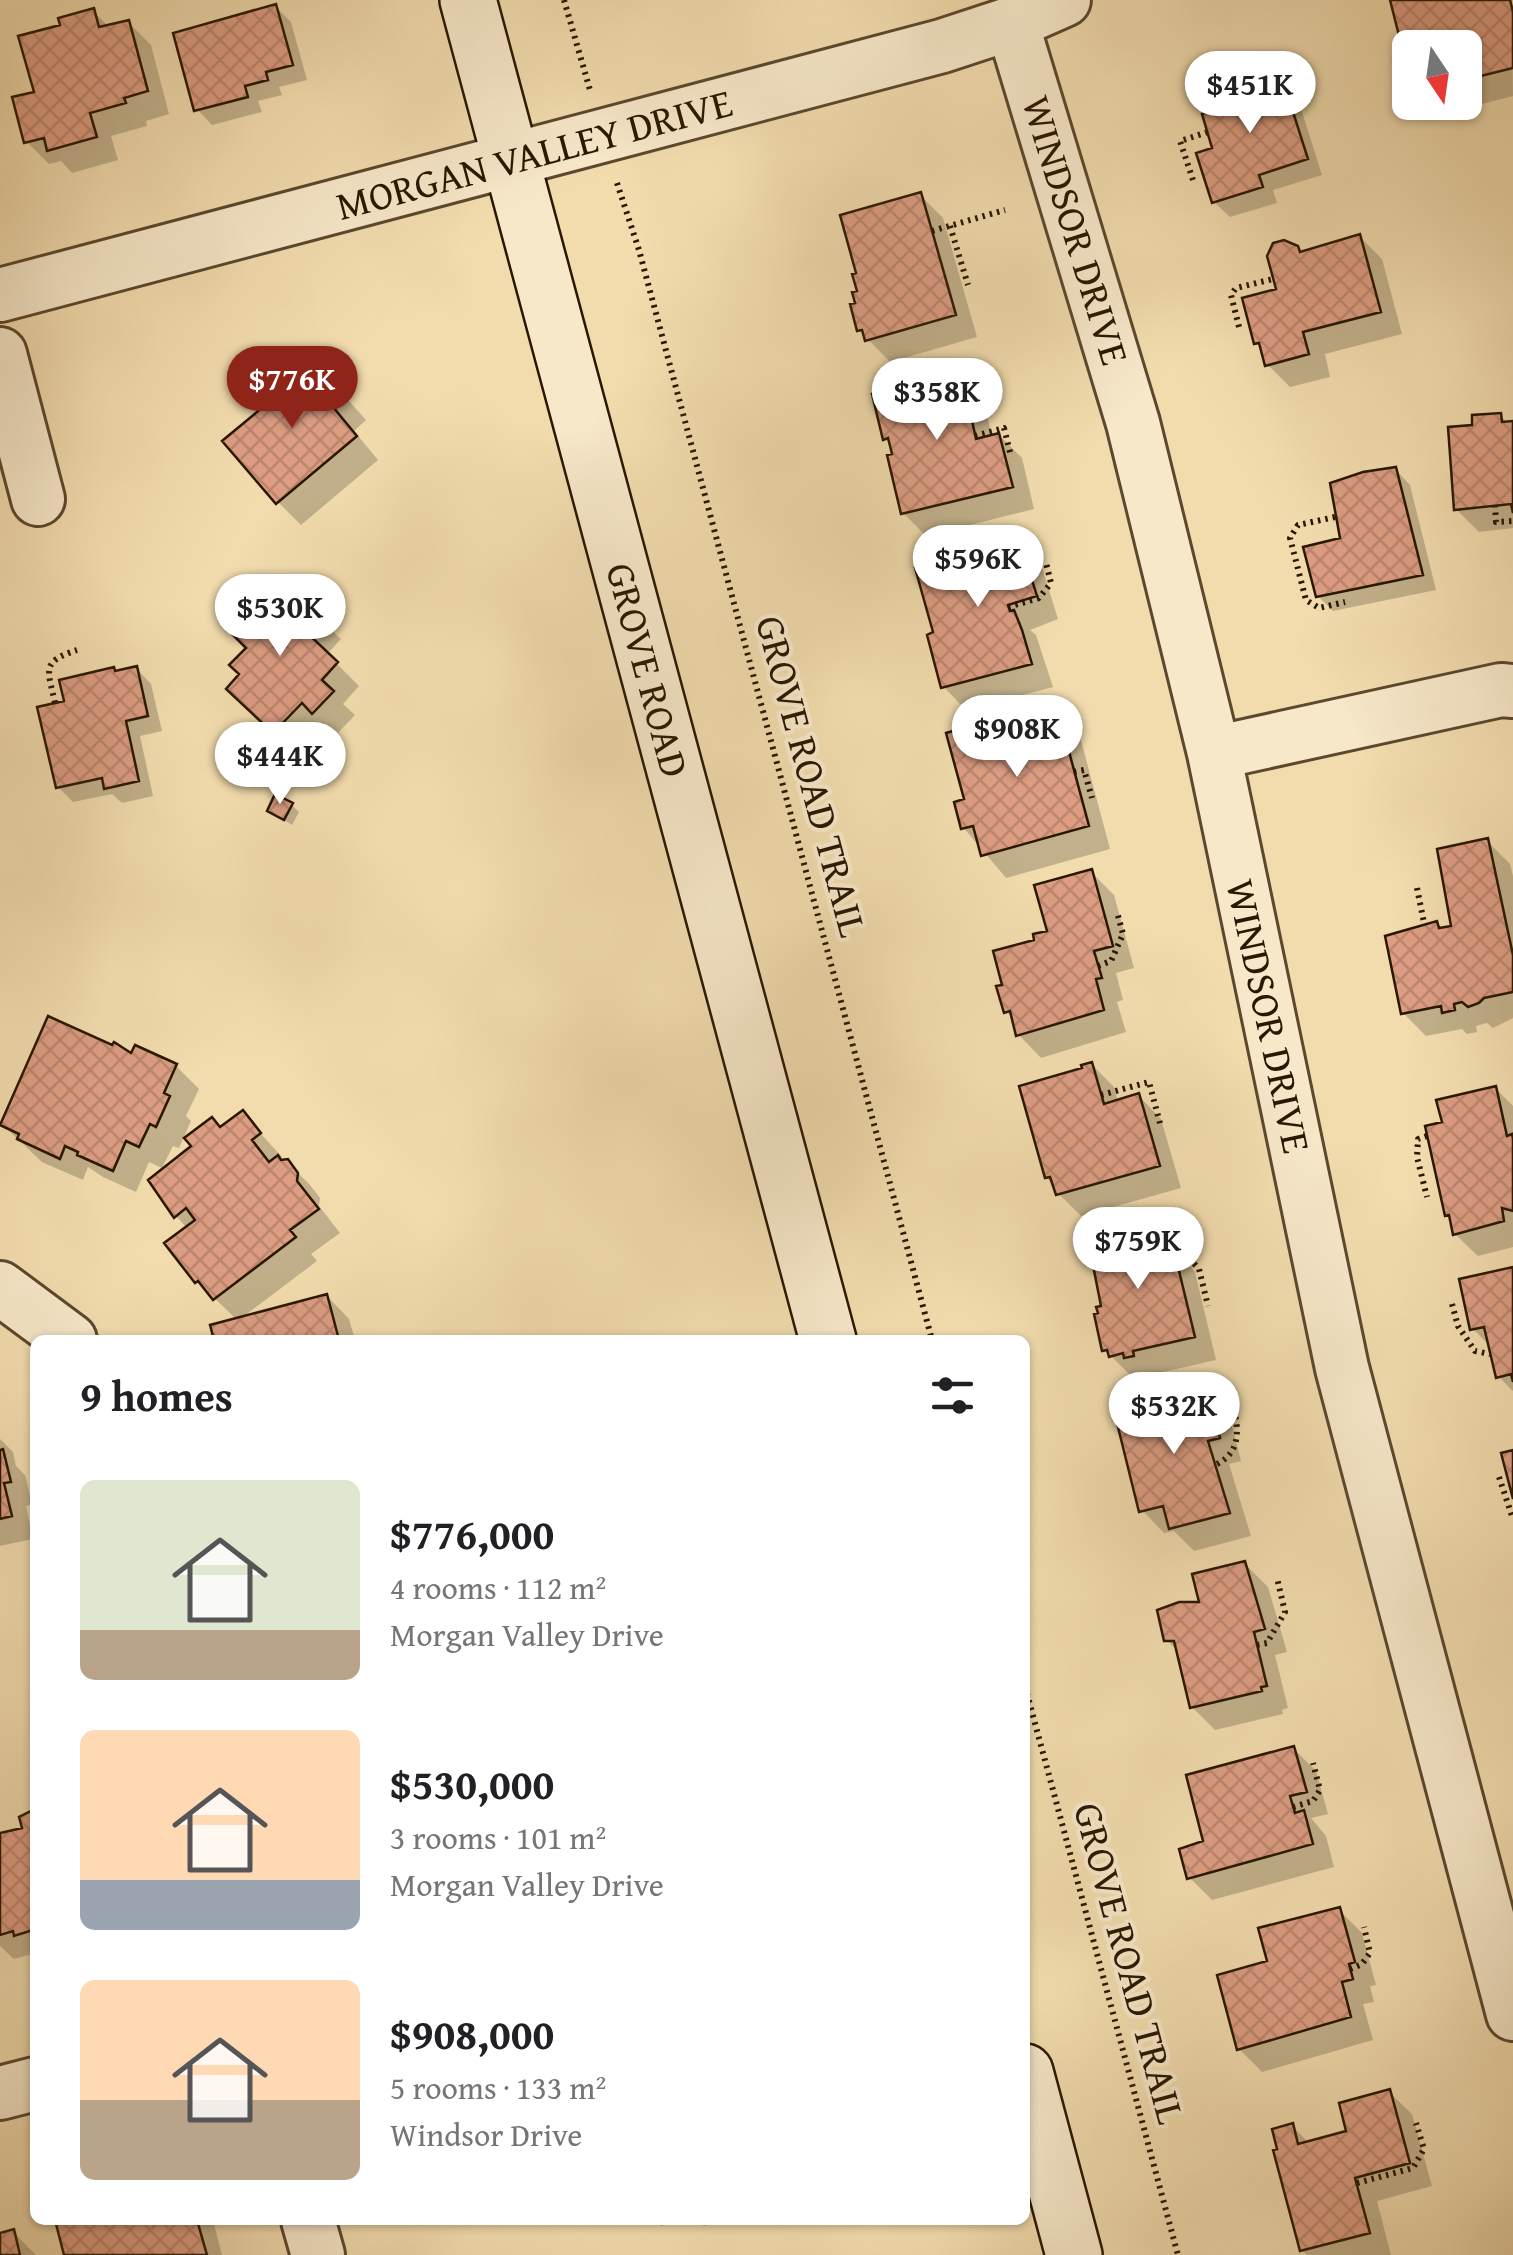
<!DOCTYPE html>
<meta charset="utf-8">
<style>
:root{--surface:#fff;--page:#f6f6f6;--text:#202124;--muted:#757577;--accent:#8f2418}
body{margin:0;font-family:"Gentium Book Plus",serif;background:var(--page);color:var(--text);height:100vh;display:flex;flex-direction:column;font-size:38px;white-space:nowrap}
*{box-sizing:border-box;margin:0}
p{font-size:32px;color:var(--muted)}
.icon{flex:none;width:55px;height:55px;fill:none;stroke:currentColor;stroke-width:2;stroke-linecap:round;stroke-linejoin:round}
.map{position:relative;flex:1;overflow:hidden}
.drawer{position:absolute;left:30px;top:1335px;width:1000px;height:890px;display:flex;flex-direction:column;background:var(--surface);border-radius:15px;box-shadow:0 2px 8px #0004}
.drawer>*{flex:none}
.needle{width:65px;rotate:167deg}
.controls{position:absolute;left:1392px;top:30px;display:grid;gap:20px}
.controls a{display:grid;place-items:center;width:90px;height:90px;border-radius:15px;background:var(--surface);box-shadow:0 2px 8px #0004;font-size:50px}
.price{position:absolute;translate:-50% -85px;padding:0 22px;border-radius:35px;background:#fff;color:#222;font-size:32px;line-height:65px;filter:drop-shadow(0 2px 5px #0008)}
.price::after{content:'';position:absolute;left:50%;top:60px;width:30px;height:22px;margin-left:-15px;background:inherit;clip-path:polygon(0 0,100% 0,50% 100%)}
.price.on{background:var(--accent);color:#fff}
ul{padding:0;list-style:none}
li{display:flex;align-items:center;gap:30px;height:250px;padding:0 50px}
li span{display:grid;place-items:center;flex:none;width:280px;height:200px;border-radius:15px;color:#555}
li>.icon{margin-inline-start:auto}
span .icon{width:120px;height:120px;fill:#fffc;stroke-width:1}
li b{font-size:42px}
h2{display:flex;justify-content:space-between;align-items:center;height:120px;padding:0 50px;font-size:42px}
.map>svg:first-child{display:block}
.shadow{fill:#0003}
.building{fill:url(#building-cross-hatch);stroke:#291702;stroke-width:2.5}
.lines{fill:none;stroke-linecap:round;stroke-linejoin:round}
.street-casing{stroke:#5b482d;stroke-width:58}
.secondary-casing{stroke:#291702;stroke-width:60}
.path{stroke:#291702;stroke-width:6;stroke-dasharray:2.5 5;stroke-linecap:butt}
.street{stroke:#f7e8ca;stroke-width:52}
.secondary{stroke:#f7e8ca;stroke-width:55}
.labels{text-anchor:middle;stroke-width:8;stroke-linejoin:round;paint-order:stroke}
.street-label{font-size:40px;fill:#291702;stroke:#f7e8ca}
</style>
<div class="map">
<svg width="1513" height="2255" viewBox="0 0 1513 2255">
<defs>
<pattern id="building-cross-hatch" width="8" height="8" patternUnits="userSpaceOnUse" patternTransform="scale(2.5)"><rect width="8" height="8" fill="#dc9d82"/><path d="M0 0l8 8M0 8l8-8" fill="none" stroke="#bd866f"/></pattern>
</defs>
<rect width="100%" height="100%" fill="#f2dcae"/>
<filter id="stains"><feTurbulence type="fractalNoise" baseFrequency=".002" numOctaves="4"/><feColorMatrix values="0 0 0 0 .2 0 0 0 0 .09 0 0 0 0 .02 0 0 0 .5 -.17"/></filter>
<radialGradient id="worn" r=".72"><stop offset=".6" stop-color="#630" stop-opacity="0"/><stop offset="1" stop-color="#630" stop-opacity=".3"/></radialGradient>
<path class="shadow" d="M1402,0h110l1,96 -74,19 -13,-13h39v-54h-55v21z
M276,7l15,15 16,58 -28,7 3,8 -24,6 4,11 -50,13 -15,-16z
M93,11l16,16 19,-5 23,23 18,69 -23,7 1,5 -36,10 7,24 -46,13 -11,-12 -12,3 -22,-22 10,-49z
M1278,71l16,15 28,89 -49,15 4,13 -47,14 -16,-15 2,-53 11,-41z
M920,195l23,23 34,119 -87,25 -31,-32 2,-37z
M1359,236l23,23 20,75 -77,20 5,23 -40,10 -23,-23 -3,-14 -8,-7 41,-95 5,6z
M314,362l52,58 -12,11 24,29 -77,65 -23,-23 -12,-94z
M960,373l23,23 9,41 7,-2 23,23 12,51 -108,27 -23,-23 -8,-57 -3,-10 -7,-8 17,-49 28,-15 5,5z
M1500,416l9,8h4v104l-34,4 -23,-23 19,-82z
M1395,469l15,16 26,105 -103,21 -15,-15 25,-57z
M1016,532l22,23 20,64 -28,11 6,5 17,52 -87,23 -22,-23 -8,-53 39,-80z
M283,584l58,55 -14,15 32,32 -16,18 12,11 -18,19 -11,-10 -28,30 -46,-42 -10,-37 7,-27z
M136,668l15,16 11,47 -22,5 13,60 -31,7 -10,-9 -39,8 -15,-15 9,-84 49,-30z
M1055,706l23,23 32,120 -104,29 -43,-51 4,-26z
M292,805l7,7 -7,13 -22,-14z
M1487,841l23,23 3,12v142l-20,10 -6,-5 -11,3 1,6 -10,2 -5,-5 -36,7 -23,-23 33,-89 6,6 12,-2z
M1091,872l23,23 20,73 -18,5 7,27 -6,2 9,30 -85,26 -22,-23 -4,-15 -9,-9 -1,-24 32,-46 13,-8z
M132,1057l44,9 23,23 -13,27 5,5 -12,27 -6,-2 -11,22 -13,-6 -13,30 -33,-15 -15,-10 -5,13 -41,-18 -40,-38z
M1091,1064l23,23 4,15 21,-6 22,23 20,69 -100,28 -23,-23 -11,-16 39,-108z
M1495,1088l18,18v141l-35,9 -23,-22 -3,-14 -5,-5 -2,-91z
M242,1113l40,44 -4,2 9,3 23,23 10,13 -1,8 21,27 -29,21 6,7 -77,58 87,-23 22,23 6,21h-138l20,-20 -40,-39 -10,-53 -11,-12 45,-87z
M1161,1232l34,40 21,88 -62,14 2,4 -6,2 -5,-5 -11,4 -29,-29z
M1513,1270v121l-14,-14 -7,-29 -19,-19z
M1207,1391l22,23 12,47 -12,3 22,72 -57,15 -20,-20 -10,2 -22,-23z
M0,1439l13,13 3,14 9,9 7,29 -6,2 7,33 -33,7z
M1245,1564l23,23 19,65 -12,3 13,53 -6,2 1,4 -68,16 -23,-23 -13,-54 -12,-13z
M1293,1748l23,23 12,43 -17,4 15,18 8,31 -122,33 -22,-22 16,-35z
M35,1811v142l-21,6 -14,-13v-110l25,-6 3,-17z
M1339,1910l23,23 14,52 -6,1 4,16 -11,2 10,36 -111,32 -23,-23z
M1389,2092l23,22 20,72 -55,15 14,54h-84l-5,-5 -10,-124 17,17 40,-10z
M57,2220h156l9,35h-156z
M655,2220h29l-23,6z
M698,2220h27l-21,6z
M13,2232l23,23h-36v-20z"/>
<path class="building" d="M1390,0h120l3,12v56l-48,12v-32h-55v31z
M276,4l17,61 -27,7 2,8 -23,6 3,11 -54,14 -21,-78z
M94,8l5,19 30,-7 19,71 -24,7 2,5 -36,10 7,24 -50,14 -3,-13 -20,5 -12,-46 22,-5 -16,-56 42,-11 -2,-7z
M1279,68l29,91 -49,16 4,12 -51,16 -16,-50 16,-5 -10,-34 22,-8 -6,-19z
M921,192l35,123 -91,26 -3,-11 -5,1 -7,-27 5,-1 -3,-11 5,-1 -5,-17 4,-1 -16,-58z
M1360,234l21,78 -78,20 6,22 -44,12 -6,-23 -5,1 -12,-46 34,-9 -9,-33 6,-13 11,-3 14,6 2,6z
M314,358l31,38 -12,11 24,29 -81,68 -54,-63 41,-34 -8,-9 39,-32 5,6z
M961,370l15,69 23,-6 14,54 -112,27 -14,-59 5,-1 -4,-16 -5,2 -11,-46 26,-6 -1,-8 34,-9 1,6z
M1501,413l1,9 11,-1v92l-2,-9 -57,6 -6,-83 24,-2v-10z
M1396,467l27,108 -107,22 -13,-50 37,-9 -10,-55 33,-11z
M1016,529l21,67 -29,9 2,6 4,-1 8,20 10,34 -91,24 -14,-53 6,-3 -18,-64 57,-15 -3,-10z
M283,580l37,34 -15,17 33,31 -16,18 12,11 -22,23 -10,-11 -29,30 -47,-44 13,-15 -10,-9 17,-17 -16,-16z
M137,666l11,50 -22,5 13,60 -35,8 -2,-11 -46,10 -19,-81 27,-6 -5,-21 55,-13 1,4z
M1056,703l33,123 -108,30 -8,-30 -12,3 -7,-27 10,-3 -18,-66z
M275,794l18,9 -9,17 -17,-9z
M1488,838l25,117v37l-29,6 -5,5 -11,4 -6,-5 -8,2 1,6 -13,3 -1,-7 -40,8 -16,-78 52,-15 2,7 12,-2 -14,-77z
M1092,869l21,77 -19,5 8,27 -6,1 8,31 -88,26 -6,-25 -6,2 -8,-27 6,-1 -9,-34 41,-11 -1,-6 14,-3 -13,-46z
M48,1016l64,29 2,-3 17,11 4,-8 42,19 -13,29 6,3 -14,31 -6,-3 -11,23 -13,-6 -13,30 -36,-16 1,-3 -13,-6 -5,13 -43,-20 2,-5 -19,-9z
M1092,1062l12,42 35,-11 21,73 -104,29 -6,-18 -5,1 -26,-92 63,-18 -1,-3z
M1496,1086l11,50 5,-2 1,5v72l-11,-3 2,13 -51,14 -4,-20 -4,1 -20,-90 17,-4 -6,-22z
M243,1110l18,23 -9,7 17,22 9,-7 3,5 7,-1 10,14 -1,8 22,28 -29,21 6,7 -83,63 -15,-19 -3,2 -31,-40 31,-23 -9,-12 -12,10 -26,-38 43,-34 -7,-8 28,-21 8,10z
M1155,1224l7,6 3,9 -5,11 13,-4 22,91 -62,14 1,5 -10,2 -1,-5 -14,4 -2,-7 -5,1 -8,-37 4,-1 -2,-6 5,-1 -13,-66z
M1513,1267v115l-2,-8 -15,4 -12,-51 -14,3 -11,-51z
M327,1294l12,46h-125l-4,-15z
M1207,1388l13,50 -12,3 22,72 -61,16 -6,-23 -24,6 -25,-101z
M3,1449l8,33 -7,1 8,33 -12,3v-69z
M1513,1450v49l-12,-46z
M1245,1561l20,68 -11,3 13,54 -6,1 1,4 -72,17 -16,-67h-10l-7,-31 22,-8h20l-7,-28z
M1294,1746l13,46 -17,4 5,17 9,-3 9,34 -126,35 -8,-30 24,-8 -17,-66z
M35,1809l-2,121 -19,6 -1,-5 -13,4v-102l22,-5 -3,-11z
M1340,1907l15,55 -6,2 4,15 -11,3 9,35 -114,33 -20,-75 50,-14 -9,-33z
M1390,2089l20,74 -55,15 15,55 -70,18 -27,-101 4,-1 -5,-20 21,-6 5,21 48,-13 -7,-28z
M55,2220h142l10,35h-143z
M14,2229l6,26h-20v-22z"/>
<g class="lines">
<defs>
<path id="street" d="M1012,23l121,400 81,330 128,615 171,646
M0,295l942,-249 70,-23 52,-23
M0,354l38,145
M1214,753l287,-63 12,1
M0,1288l70,52
M0,2093l35,-9
M308,2220l10,35"/>
<path id="secondary" d="M468,0l360,1340
M1025,2072l49,183"/>
</defs>
<use href="#street" class="street-casing"/>
<use href="#secondary" class="secondary-casing"/>
<path class="path" d="M564,0l26,90
M1193,180l-13,-39 28,-9
M617,183l22,67 293,1090
M950,226l18,59
M932,231l73,-21
M1239,327l-8,-32 5,-7 37,-9
M975,436l29,-8 7,28
M1495,505l1,17 17,-1
M1335,517l-37,8 -8,13 16,62 13,8 26,-6
M1008,607l31,-9 12,-15 -5,-20
M55,703c-7,-33 -15,-41 22,-53
M1074,772l10,-2 8,28
M1417,888l7,35
M1098,966l13,-5 12,-27 -6,-22
M1101,1095l48,-13 12,45
M1427,1136l-9,3 -1,18 10,40
M1176,1256l9,-2 14,15 9,37
M1452,1304l6,22 17,25 15,3
M1217,1464c24,-12 22,-35 16,-58
M1499,1477l14,42
M1257,1645l10,-2 18,-31 -8,-34
M1025,1686l153,569
M1293,1807l20,-6 7,-11 -7,-27
M1350,1969l12,-5 8,-11 -6,-26
M1357,2183l56,-15 11,-19 -8,-26"/>
<use href="#street" class="street"/>
<use href="#secondary" class="secondary"/>
</g>
<g class="labels">
<g class="street-label">
<text transform="translate(534 154) rotate(-15)" y="14">MORGAN VALLEY DRIVE</text>
<text transform="translate(1076 230) rotate(73)" y="14">WINDSOR DRIVE</text>
<text transform="translate(648 670) rotate(75)" y="14">GROVE ROAD</text>
<text transform="translate(812 776) rotate(75)" y="14">GROVE ROAD TRAIL</text>
<text transform="translate(1269 1016) rotate(78)" y="14">WINDSOR DRIVE</text>
<text transform="translate(1130 1963) rotate(75)" y="14">GROVE ROAD TRAIL</text>
</g>
</g>
<rect width="100%" height="100%" filter="url(#stains)"/>
<rect width="100%" height="100%" fill="url(#worn)"/>
</svg>
<div class="controls">
<a><svg class="needle" viewBox="-14 -14 28 28"><path d="M0-13l5 13h-10z" fill="#e53935"/><path d="M0 13l5-13h-10z" fill="#757577"/></svg></a>
</div>
<b class="price" style="left:1250px;top:136px">$451K</b>
<b class="price on" style="left:292px;top:431px">$776K</b>
<b class="price" style="left:937px;top:443px">$358K</b>
<b class="price" style="left:978px;top:610px">$596K</b>
<b class="price" style="left:280px;top:659px">$530K</b>
<b class="price" style="left:1017px;top:780px">$908K</b>
<b class="price" style="left:280px;top:807px">$444K</b>
<b class="price" style="left:1138px;top:1292px">$759K</b>
<b class="price" style="left:1174px;top:1457px">$532K</b>
<section class="drawer">
<h2>9 homes<svg class="icon" aria-label="filters" viewBox="0 0 24 24"><path d="M4 7h16M4 17h16"/><circle cx="9" cy="7" r="2"/><circle cx="15" cy="17" r="2"/></svg></h2>
<ul>
<li><span style="background:linear-gradient(#dfe7d0 75%,#b9a48a 0)"><svg class="icon" aria-label="home" viewBox="0 0 24 24"><path d="M3 11l9-7 9 7M6 9v11h12V9"/></svg></span><div><b>$776,000</b><p>4 rooms · 112 m²</p><p>Morgan Valley Drive</p></div></li>
<li><span style="background:linear-gradient(#ffd9b3 75%,#9aa5b1 0)"><svg class="icon" aria-label="home" viewBox="0 0 24 24"><path d="M3 11l9-7 9 7M6 9v11h12V9"/></svg></span><div><b>$530,000</b><p>3 rooms · 101 m²</p><p>Morgan Valley Drive</p></div></li>
<li><span style="background:linear-gradient(#ffd9b3 60%,#b9a48a 0)"><svg class="icon" aria-label="home" viewBox="0 0 24 24"><path d="M3 11l9-7 9 7M6 9v11h12V9"/></svg></span><div><b>$908,000</b><p>5 rooms · 133 m²</p><p>Windsor Drive</p></div></li>
</ul>
</section>
</div>
